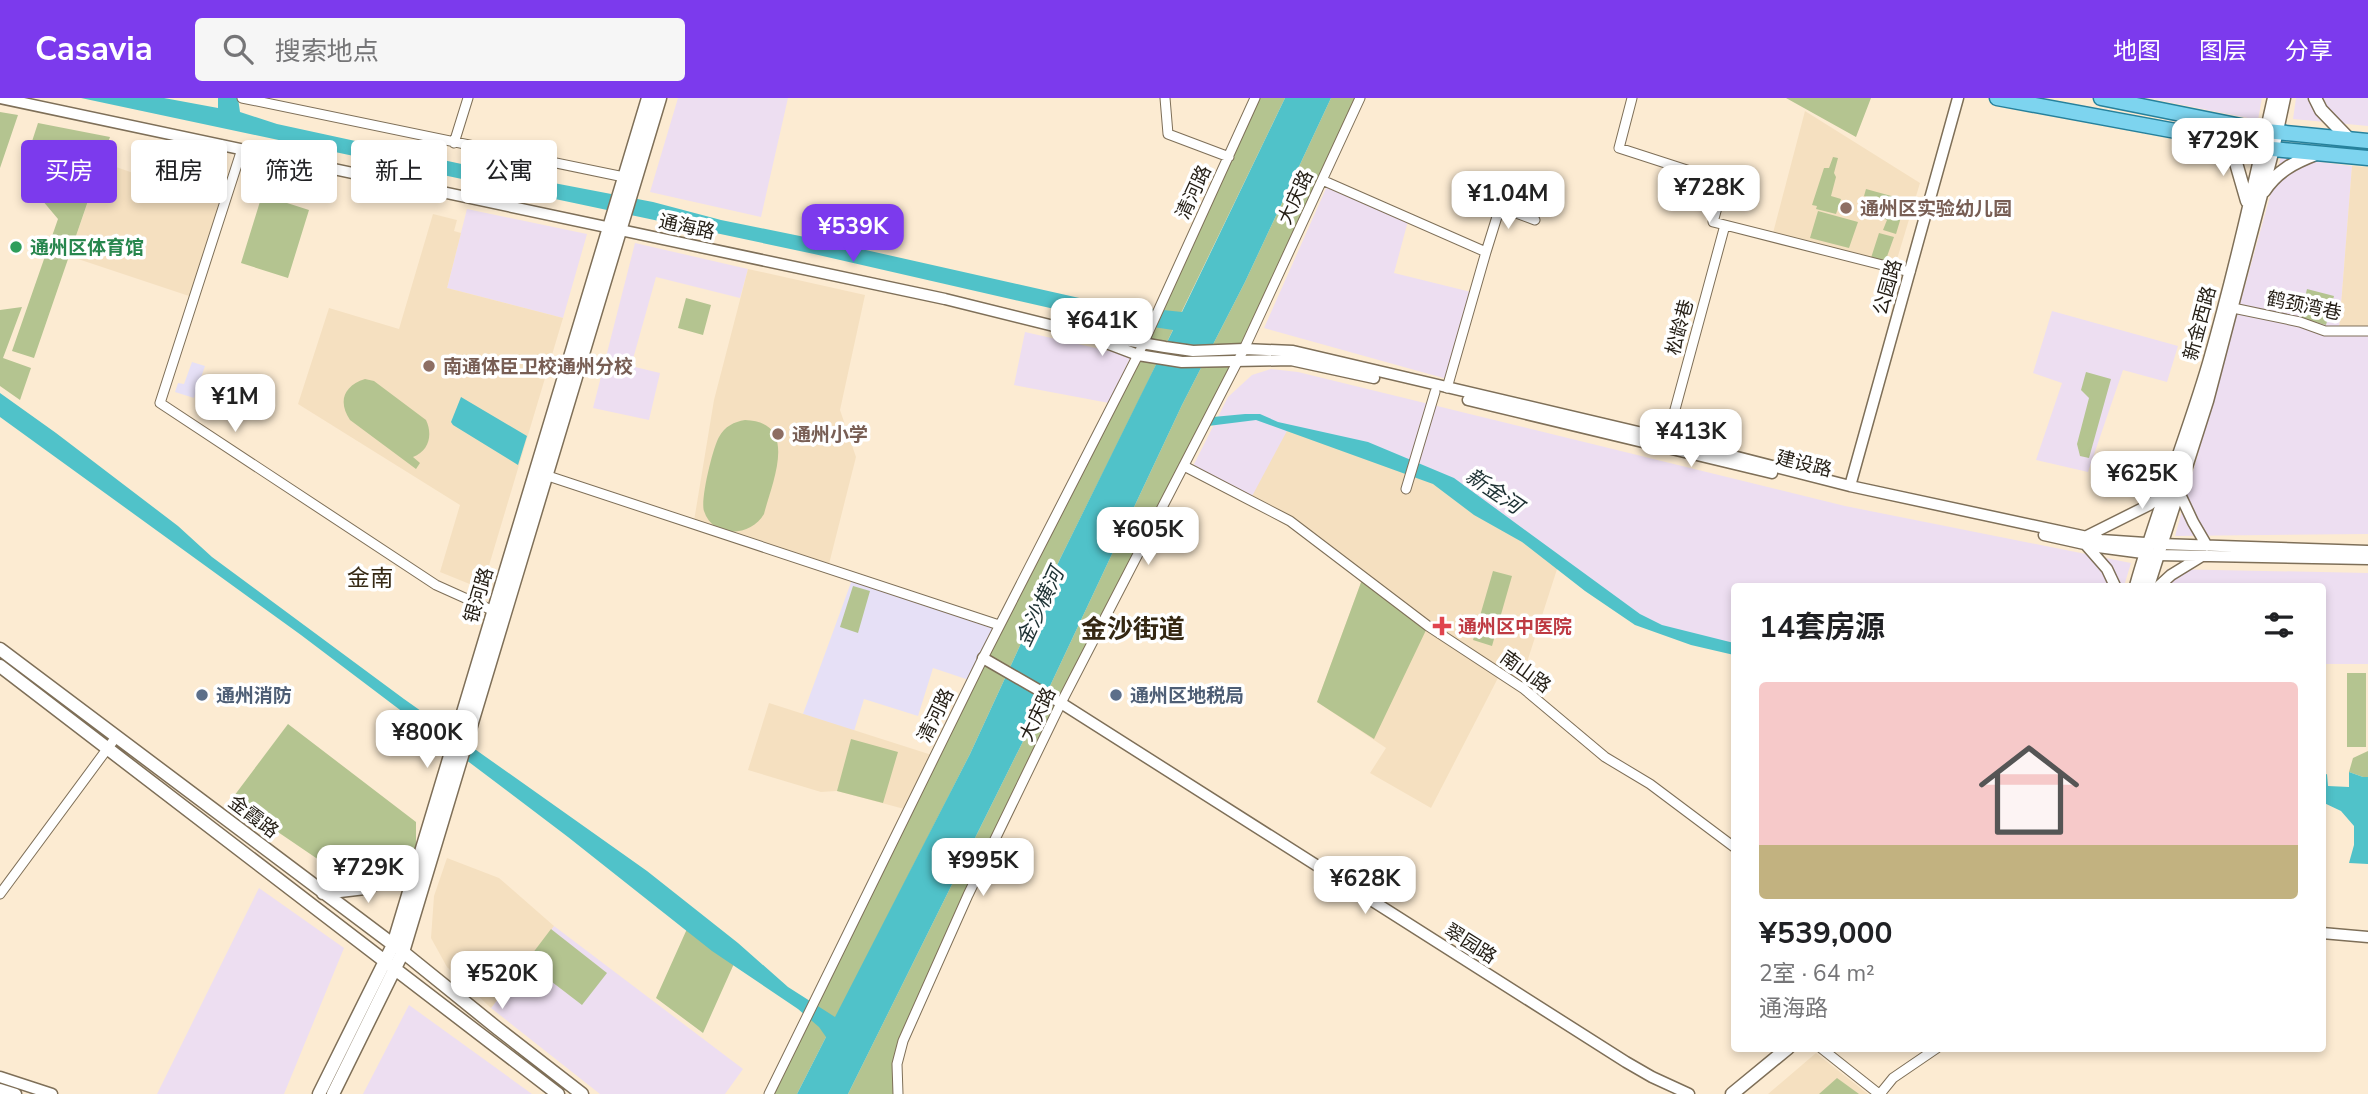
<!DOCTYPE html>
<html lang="zh">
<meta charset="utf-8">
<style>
:root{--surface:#fff;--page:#f6f6f6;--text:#202124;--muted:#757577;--line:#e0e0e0;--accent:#7c3aed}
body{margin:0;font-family:"Nunito Sans","Noto Sans SC",sans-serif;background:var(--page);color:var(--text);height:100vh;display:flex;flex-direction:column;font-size:26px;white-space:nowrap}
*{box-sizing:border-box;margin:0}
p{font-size:23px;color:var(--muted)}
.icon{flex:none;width:38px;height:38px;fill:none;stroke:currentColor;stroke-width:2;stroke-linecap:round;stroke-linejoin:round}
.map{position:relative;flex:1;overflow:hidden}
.details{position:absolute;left:1731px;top:485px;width:595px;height:469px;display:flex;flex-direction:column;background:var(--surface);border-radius:7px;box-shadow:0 4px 10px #0003}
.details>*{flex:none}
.guide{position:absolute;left:21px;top:42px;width:665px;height:63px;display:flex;gap:14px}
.price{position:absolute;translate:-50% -60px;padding:0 16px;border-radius:14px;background:#fff;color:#222;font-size:23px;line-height:46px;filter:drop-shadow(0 2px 4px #0008)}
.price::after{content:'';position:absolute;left:50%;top:42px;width:21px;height:16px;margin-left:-10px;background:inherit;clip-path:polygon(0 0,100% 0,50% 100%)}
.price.active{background:var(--accent);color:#fff}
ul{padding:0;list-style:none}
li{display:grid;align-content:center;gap:14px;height:371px;padding:0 28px}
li+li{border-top:2px solid var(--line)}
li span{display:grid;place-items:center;height:217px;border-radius:7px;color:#555}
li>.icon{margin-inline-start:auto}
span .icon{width:126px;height:126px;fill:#fffc;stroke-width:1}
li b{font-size:30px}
h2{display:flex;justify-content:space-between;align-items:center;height:84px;padding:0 28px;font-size:30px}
.pill{padding:0 24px;border-radius:7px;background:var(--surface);box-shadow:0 4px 10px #0003;font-size:24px;line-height:63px}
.pill.active{background:var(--accent);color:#fff}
header{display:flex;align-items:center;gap:42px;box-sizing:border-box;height:98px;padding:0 35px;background:var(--accent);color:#fff}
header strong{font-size:33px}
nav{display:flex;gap:38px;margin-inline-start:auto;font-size:24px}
.search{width:490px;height:63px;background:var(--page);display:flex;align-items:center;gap:18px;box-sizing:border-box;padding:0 24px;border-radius:7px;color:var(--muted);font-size:26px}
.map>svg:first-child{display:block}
.commercial{fill:#eddef1}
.industrial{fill:#e6e0f6}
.built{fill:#f5e0c0}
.green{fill:#b4c490}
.water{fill:#50c2c9}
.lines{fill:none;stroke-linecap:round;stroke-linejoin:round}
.minor-casing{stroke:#7e6f58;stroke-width:11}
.tertiary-casing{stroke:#7e6f58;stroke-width:13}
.secondary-casing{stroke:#7e6f58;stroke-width:15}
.primary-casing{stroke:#26819c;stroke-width:17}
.minor{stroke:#fff;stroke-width:9}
.tertiary{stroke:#fff;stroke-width:10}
.secondary{stroke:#fff;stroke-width:12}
.primary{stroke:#7dd4ef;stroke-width:14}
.education-dot{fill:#8d6e63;stroke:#fff;stroke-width:2.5}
.leisure-dot{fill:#2e9e5b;stroke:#fff;stroke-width:2.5}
.health-dot{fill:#e0444e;stroke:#fff;stroke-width:2.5}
.service-dot{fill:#5c6f8a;stroke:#fff;stroke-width:2.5}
.labels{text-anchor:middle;stroke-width:7;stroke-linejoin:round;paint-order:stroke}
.street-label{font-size:19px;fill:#241e15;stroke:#fff}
.education-label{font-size:19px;font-weight:bold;fill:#785e54;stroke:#fff;text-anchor:start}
.leisure-label{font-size:19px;font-weight:bold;fill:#27864d;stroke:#fff;text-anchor:start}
.health-label{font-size:19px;font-weight:bold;fill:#be3a42;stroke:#fff;text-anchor:start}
.service-label{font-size:19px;font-weight:bold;fill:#4e5e75;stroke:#fff;text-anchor:start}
.water-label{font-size:21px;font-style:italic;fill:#1d3133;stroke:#fff}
.quarter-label{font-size:23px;fill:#352813;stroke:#fff}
.district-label{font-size:26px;font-weight:bold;fill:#352813;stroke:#fff}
</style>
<header>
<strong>Casavia</strong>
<div class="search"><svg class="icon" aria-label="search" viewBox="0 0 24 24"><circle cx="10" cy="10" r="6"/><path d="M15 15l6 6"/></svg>搜索地点</div>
<nav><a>地图</a><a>图层</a><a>分享</a></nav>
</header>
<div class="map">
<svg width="2368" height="996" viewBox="0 0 2368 996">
<rect width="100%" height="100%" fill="#fcebd2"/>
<path class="commercial" d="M678,0h110l-27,119 -111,-25z
M2148,0h114l-4,22z
M2296,0h72v28l-75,-7z
M2281,59l71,9 -13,165h29v203l-193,2z
M1328,86l80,37 -14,52 77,19 -24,87 -183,-51z
M467,111l120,25 -24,84 -116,-30z
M635,145l113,26 -8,29 -84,-21 -25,89 29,7 -11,47 -56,-12z
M2052,213l126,35 -11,36 -44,-12 -35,102 -52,-12 26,-77 -29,-10z
M1025,234l106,24 -22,47 -95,-18z
M1271,271l27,3 547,134 286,57 -7,23h-390v63l-77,-20 -145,-103 -262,-26 -59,-30 37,-73 24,-22z
M2167,471l201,4v91h-46v-78h-161z
M259,790l85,60 -60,146h-127z
M554,828l189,143 -18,25h-125l-109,-86z
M409,907l123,89h-169z"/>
<path class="industrial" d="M192,264l13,4 -11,32 -19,-6 3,-9 6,1z
M853,479l146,48 -27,56 -39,-13 -15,48 -54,-17 -10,32 -51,-17z"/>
<path class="built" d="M1805,13l115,72 -25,83 -122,-33z
M102,64l122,43 -29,93 -126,-42z
M2352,68l16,1v164l-29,1z
M433,116l24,6 -3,11 7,2 -14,55 116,30 -81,271 -42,-17 20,-67 -162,-101 31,-96 70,21z
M748,171l117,26 -25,115 16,47 -28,111 -134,-47 20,-121z
M1289,329l170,63 100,73 -40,124 -20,-11 -68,132 -61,-35 16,-25 -69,-46 46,-125 -73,-56 -40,-21z
M769,605l166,53 -27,54 -71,-19 -16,1 -73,-22z
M447,760l52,20 55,48 -63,82 -44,-41 -16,-29 3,-42z
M1816,955l52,41h-100z"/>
<path class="green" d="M1255,0h30l-147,304 -78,157 -90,195 -173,340h-29l370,-739z
M1331,0h29l-116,251 -183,354 -161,336 -5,55h-47l194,-391 140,-298 63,-123z
M1786,0h85l-15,39z
M0,14l18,3 -18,53z
M38,25l72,14 -76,221 -22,-7 46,-132 -37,-44z
M1833,59l5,1 -4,15 2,4 -5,19 10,3 -5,15 -20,-5 1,-3 -5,-1 12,-37h5z
M1866,91l29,8 -2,4 12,3 -9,30 -13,-4 4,-10 -4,-2 2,-6 -16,-5 2,-9 -7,-2z
M262,97l47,15 -21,68 -47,-15z
M1818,113l40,11 -9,26 -39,-10z
M1879,135l15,4 -9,25 -14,-4z
M2307,191l27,7 -8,29 -26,-7z
M686,200l25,7 -8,30 -25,-7z
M22,209l-19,51 28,10 -11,32 -20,-14v-76z
M2086,274l25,7 -22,79 -9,-2 -3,-12 12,-46 -8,-8z
M365,281l9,2 52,39c7,15 3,31 -13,37l7,6 -4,6 -66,-49c-12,-18 -7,-34 15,-41z
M745,322c55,2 27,62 19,94 -13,23 -51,25 -60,-3 -4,-11 9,-64 15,-74 6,-11 15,-15 26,-17z
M1493,473l19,5 -20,70 -19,-6z
M1363,479l65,49 -54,113 -57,-37z
M853,488l17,5 -12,42 -18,-6z
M2347,575h19v74h-19z
M288,626l128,98v24l-7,14 -25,10 -40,7 -113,-77z
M851,641l47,13 -15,51 -46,-12z
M2368,653v26h-5l-14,-5 4,-14z
M691,822l46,37 -34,76 -47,-35z
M551,831l56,44 -25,32 -56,-43z
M1837,980l22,16h-40z"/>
<path class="water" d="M81,0h83l54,10v-10h20l2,14 37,12 235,51 141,27 68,18 118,24 267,60 76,8 103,-214h46l-86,184 -63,123 -140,298 -194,391h-51l29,-57 -7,-10 -21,-18 -86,-58 -144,-114 -267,-202 -301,-218v-24l56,40 122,93 34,31 192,142 243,172 91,72 50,44 47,30 135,-263 90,-195 113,-229 -79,-12 -280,-64z
M461,299l66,39 -9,29 -65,-40 -2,-3z
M1245,316h15l18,8 90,20 86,36 186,136 22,11 72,18v12l-43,-10 -56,-20 -50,-34 -63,-49 -48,-27 -41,-31 -177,-64 -48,6 5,-9z
M2349,674l14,5h5v87l-19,-1 5,-18v-19l-13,-15 -19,-9v-26l5,-2 1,12 21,1z"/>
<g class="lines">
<defs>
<path id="minor" d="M242,0l382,79
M1165,0l3,36 61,23
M1632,0l-13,50 105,34 -11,40 12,3
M454,45l14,-45
M242,51l-82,254 276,182 60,27
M1322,82l164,72 -39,136
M1486,154l14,-45 35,13
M2233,210l67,14 25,9h43
M1667,341l58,-214 185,47
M1184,368l106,55 138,105 96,63 81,68 45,27 84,63
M542,376l457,151
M1406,391l29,-97
M0,796l116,-157
M1821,950l58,46
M769,996l214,-436 155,-303 117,-257
M898,996l-1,-30 6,-23 65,-146 93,-192 183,-354 116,-251
M1880,996l13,-16 44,-30"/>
<path id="tertiary" d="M0,0l945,201 133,33 87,15 28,4 51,-2 49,2 358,84 199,51 251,54 59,4 208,7
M1101,243l37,14 44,7 109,-2 83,18
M1468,302l304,73
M1850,388l108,-388
M2178,392l15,32 14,24
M2044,437l54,12 60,8 210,4
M2085,439l64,-32 19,-15
M2086,447l21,24 8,17
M2159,488l12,-11 31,-19
M983,560l78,45 565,359 26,15 37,17
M2322,835l46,4
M0,979l52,17
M0,991l16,5"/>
<path id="secondary" d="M2315,0l6,12 28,29
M2222,42l12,16 13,45
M2264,93c13,-20 31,-29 52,-37
M2136,488c21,-75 51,-148 73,-223 25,-87 45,-177 65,-265
M2148,488l59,-185 66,-252 11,-51
M0,551l403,303 94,76 85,66
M0,568l558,428
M323,795l42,-5 51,-21
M319,996l74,-149 255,-847
M333,996l70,-142 257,-854
M1732,996l56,-46"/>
<path id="primary" d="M1997,0l276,51 95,9
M2101,0l165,33 102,10"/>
</defs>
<use href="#minor" class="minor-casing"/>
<use href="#tertiary" class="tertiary-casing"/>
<use href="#secondary" class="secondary-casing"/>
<use href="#primary" class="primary-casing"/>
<use href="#minor" class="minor"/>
<use href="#tertiary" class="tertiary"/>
<use href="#secondary" class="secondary"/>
<use href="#primary" class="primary"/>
</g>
<g class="education-dot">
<circle cx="1846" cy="110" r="7"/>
<circle cx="429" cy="268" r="7"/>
<circle cx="778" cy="336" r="7"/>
</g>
<circle class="leisure-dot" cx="16" cy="149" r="7"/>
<path class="health-dot" d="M1438.5 517.5h7v7h7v7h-7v7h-7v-7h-7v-7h7z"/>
<g class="service-dot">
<circle cx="202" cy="597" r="7"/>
<circle cx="1116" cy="597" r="7"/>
</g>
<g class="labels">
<g class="street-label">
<text transform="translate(1193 94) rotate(-65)" y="7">清河路</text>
<text transform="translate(1295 99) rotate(-65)" y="7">大庆路</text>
<text transform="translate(687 128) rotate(12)" y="7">通海路</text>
<text transform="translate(1887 189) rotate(-74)" y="7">公园路</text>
<text transform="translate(2304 207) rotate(12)" y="7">鹤颈湾巷</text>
<text transform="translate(2199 225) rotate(-75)" y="7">新金西路</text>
<text transform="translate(1679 229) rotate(-75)" y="7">松龄巷</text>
<text transform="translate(1804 365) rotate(14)" y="7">建设路</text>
<text transform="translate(478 497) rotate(-73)" y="7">银河路</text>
<text transform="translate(1526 573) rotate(36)" y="7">南山路</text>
<text transform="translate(1037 616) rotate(-64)" y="7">大庆路</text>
<text transform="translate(935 617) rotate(-64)" y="7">清河路</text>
<text transform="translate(254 718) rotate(37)" y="7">金霞路</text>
<text transform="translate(1471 845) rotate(32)" y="7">翠园路</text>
</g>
<g class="education-label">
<text x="1860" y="117">通州区实验幼儿园</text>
<text x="443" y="275">南通体臣卫校通州分校</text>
<text x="792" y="343">通州小学</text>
</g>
<g class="leisure-label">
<text x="30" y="156">通州区体育馆</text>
</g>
<g class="health-label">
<text x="1458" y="535">通州区中医院</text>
</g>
<g class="service-label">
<text x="216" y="604">通州消防</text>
<text x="1130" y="604">通州区地税局</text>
</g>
<g class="water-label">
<text transform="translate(1494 393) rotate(34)" y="7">新金河</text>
<text transform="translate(1040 509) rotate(-65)" y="7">金沙横河</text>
</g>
<g class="quarter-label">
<text x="370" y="488">金南</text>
</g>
<g class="district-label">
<text x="1133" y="540">金沙街道</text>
</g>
</g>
</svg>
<b class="price" style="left:2223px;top:80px">¥729K</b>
<b class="price" style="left:1709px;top:127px">¥728K</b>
<b class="price" style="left:1508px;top:133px">¥1.04M</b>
<b class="price active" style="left:853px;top:166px">¥539K</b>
<b class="price" style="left:1102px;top:260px">¥641K</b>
<b class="price" style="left:235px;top:336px">¥1M</b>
<b class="price" style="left:1691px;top:371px">¥413K</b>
<b class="price" style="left:2142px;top:413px">¥625K</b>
<b class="price" style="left:1148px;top:469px">¥605K</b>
<b class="price" style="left:427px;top:672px">¥800K</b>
<b class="price" style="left:983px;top:800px">¥995K</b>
<b class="price" style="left:368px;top:807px">¥729K</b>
<b class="price" style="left:1365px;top:818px">¥628K</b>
<b class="price" style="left:502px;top:913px">¥520K</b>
<div class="guide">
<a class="pill active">买房</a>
<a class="pill">租房</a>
<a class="pill">筛选</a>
<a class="pill">新上</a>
<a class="pill">公寓</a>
</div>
<section class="details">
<h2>14套房源<svg class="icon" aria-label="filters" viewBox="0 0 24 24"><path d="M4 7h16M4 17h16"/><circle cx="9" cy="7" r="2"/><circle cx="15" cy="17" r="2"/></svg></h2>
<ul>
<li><span style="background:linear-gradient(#f6c9c9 75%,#c2b280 0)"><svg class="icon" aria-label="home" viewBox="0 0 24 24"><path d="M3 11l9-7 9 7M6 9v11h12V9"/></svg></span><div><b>¥539,000</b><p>2室 · 64 m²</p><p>通海路</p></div></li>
</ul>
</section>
</div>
